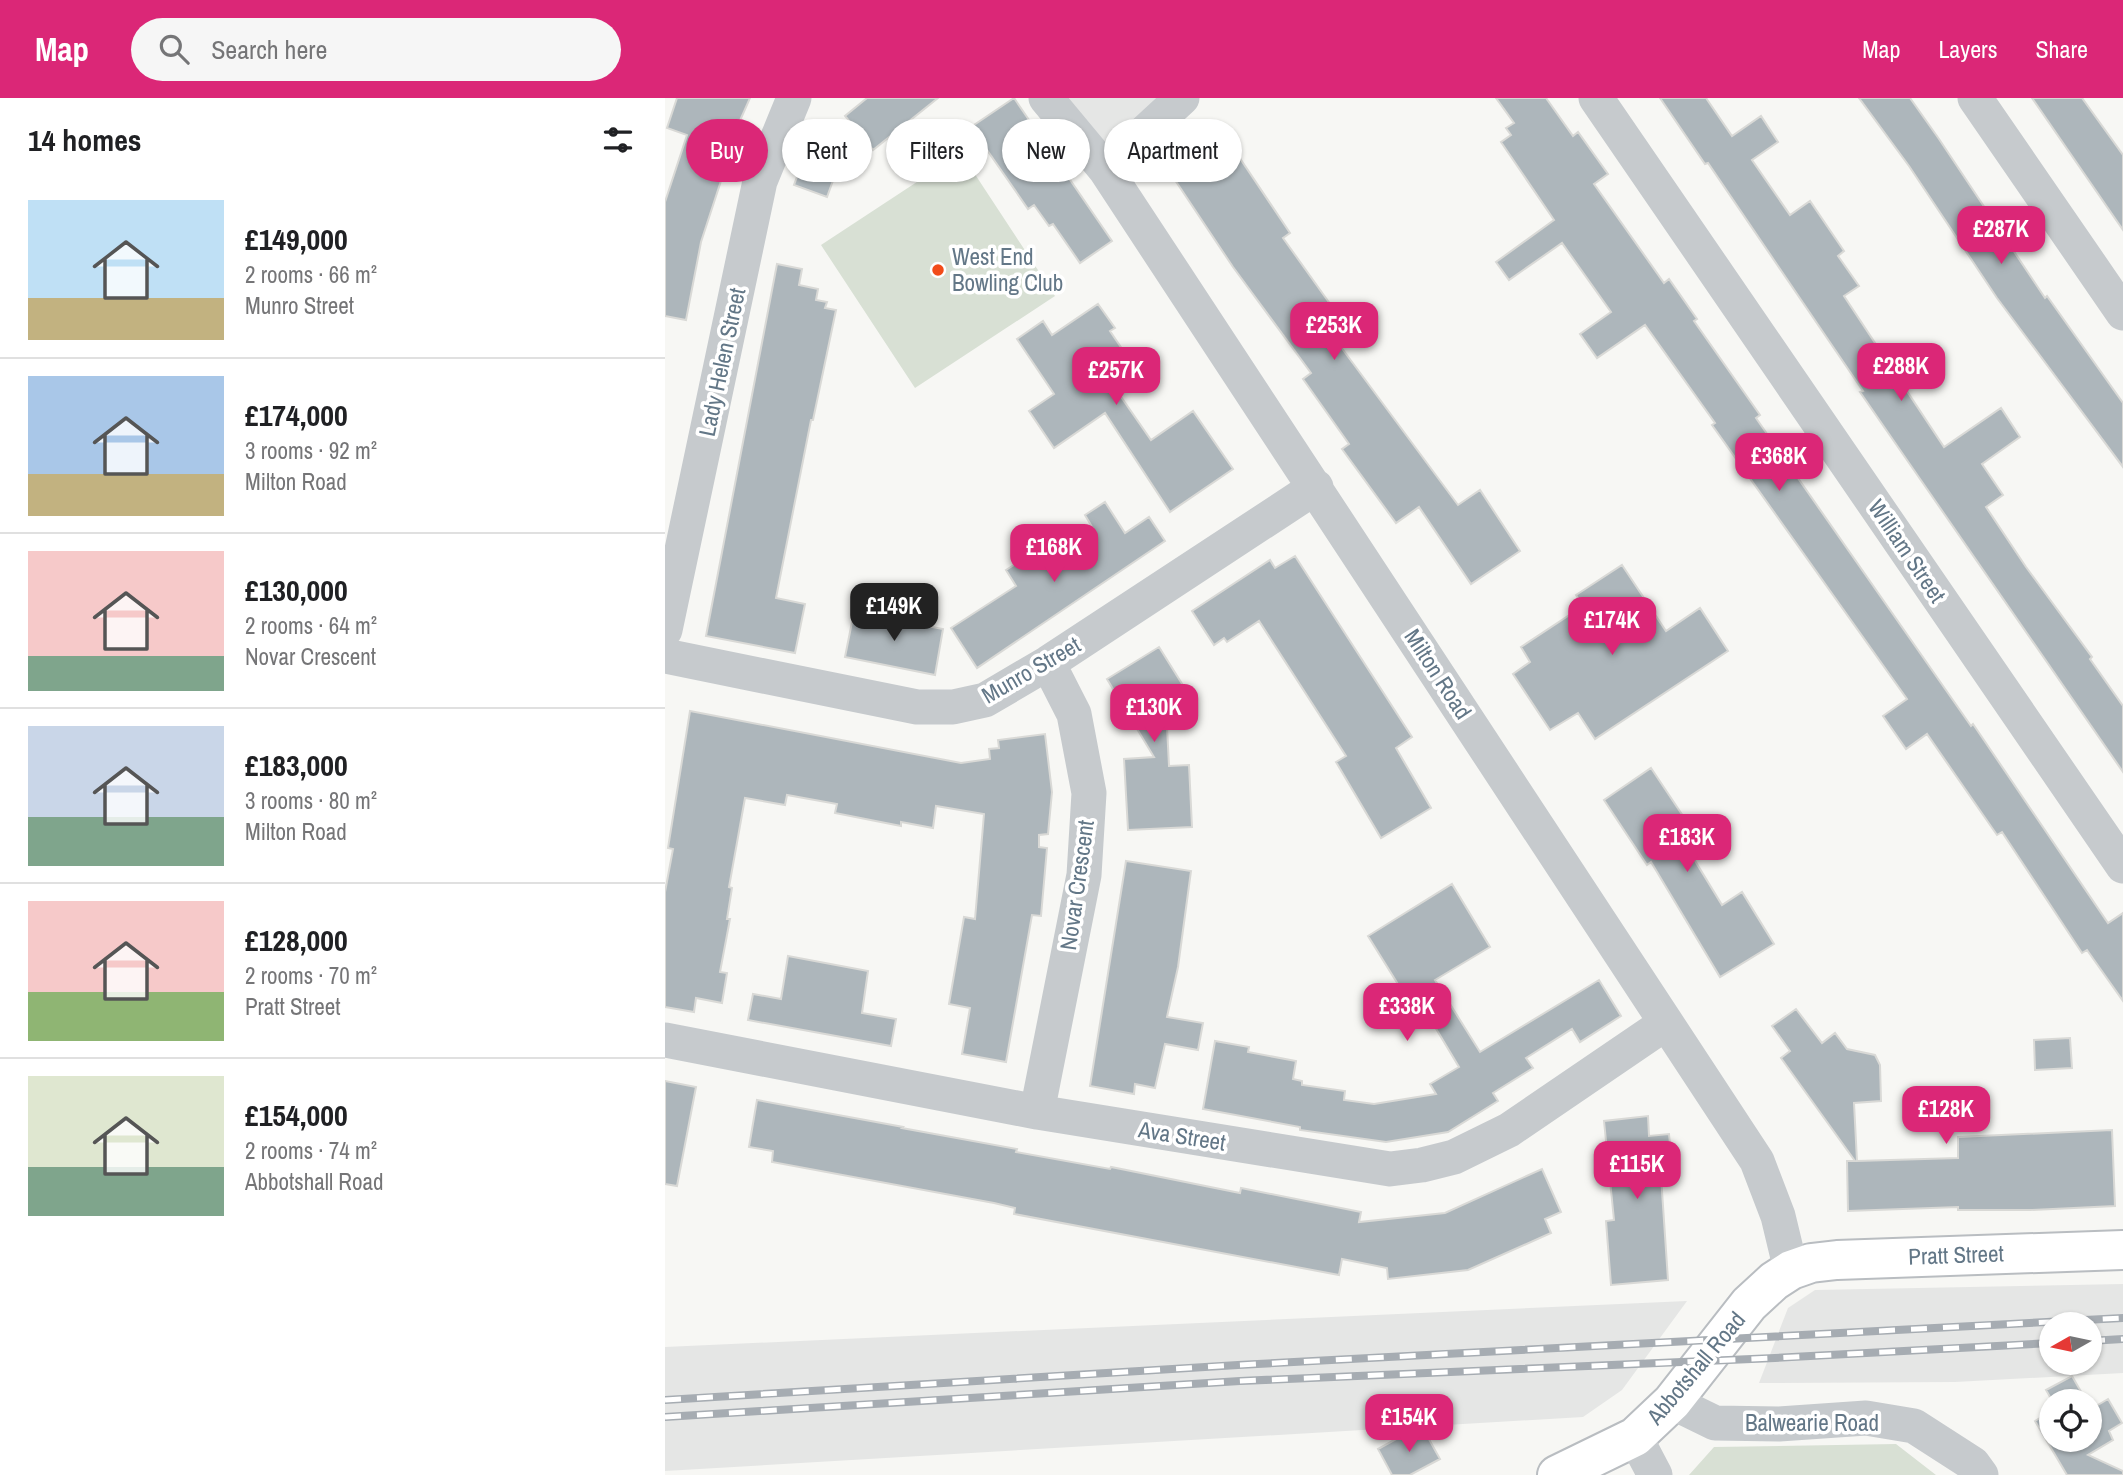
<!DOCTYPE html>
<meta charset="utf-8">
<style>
:root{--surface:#fff;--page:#f6f6f6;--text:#202124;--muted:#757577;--line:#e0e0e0;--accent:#db2777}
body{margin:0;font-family:"Archivo Narrow",sans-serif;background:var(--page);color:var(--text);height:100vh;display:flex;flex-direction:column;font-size:26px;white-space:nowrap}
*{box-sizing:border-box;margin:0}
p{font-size:23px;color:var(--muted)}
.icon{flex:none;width:38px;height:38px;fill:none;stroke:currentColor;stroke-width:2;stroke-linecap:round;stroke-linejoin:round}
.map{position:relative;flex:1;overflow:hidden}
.panel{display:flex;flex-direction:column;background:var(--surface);width:665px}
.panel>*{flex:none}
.hud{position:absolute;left:21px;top:21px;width:665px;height:63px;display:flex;gap:14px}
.needle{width:46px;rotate:261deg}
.controls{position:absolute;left:1374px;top:1214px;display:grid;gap:14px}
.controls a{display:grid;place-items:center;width:63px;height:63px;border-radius:50%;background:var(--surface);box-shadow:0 2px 5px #0004;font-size:35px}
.price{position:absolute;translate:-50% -60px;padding:0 16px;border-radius:14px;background:var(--accent);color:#fff;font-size:23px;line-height:46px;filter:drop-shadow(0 2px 4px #0008)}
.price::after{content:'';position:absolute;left:50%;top:42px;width:21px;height:16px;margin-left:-10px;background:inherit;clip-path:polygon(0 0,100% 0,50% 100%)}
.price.active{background:#222;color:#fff}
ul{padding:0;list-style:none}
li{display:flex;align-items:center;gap:21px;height:175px;padding:0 28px}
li+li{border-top:2px solid var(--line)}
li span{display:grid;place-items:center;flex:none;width:196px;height:140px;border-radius:0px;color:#555}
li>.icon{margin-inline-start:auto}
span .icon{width:84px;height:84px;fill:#fffc;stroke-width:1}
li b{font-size:30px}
h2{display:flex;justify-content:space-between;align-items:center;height:84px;padding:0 28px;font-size:30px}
.tag{padding:0 24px;border-radius:32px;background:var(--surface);box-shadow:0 2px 5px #0004;font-size:24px;line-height:63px}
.tag.active{background:var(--accent);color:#fff}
header{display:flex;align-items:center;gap:42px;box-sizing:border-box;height:98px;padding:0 35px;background:var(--accent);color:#fff}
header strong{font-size:33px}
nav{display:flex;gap:38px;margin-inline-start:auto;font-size:24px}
.search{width:490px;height:63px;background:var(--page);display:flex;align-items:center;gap:18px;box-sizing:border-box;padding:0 24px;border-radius:38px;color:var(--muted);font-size:26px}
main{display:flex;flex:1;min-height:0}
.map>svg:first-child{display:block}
.built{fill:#e5e6e5;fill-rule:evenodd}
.green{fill:#d8e0d4}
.building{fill:#adb6bb;stroke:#d9d9d6;stroke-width:2}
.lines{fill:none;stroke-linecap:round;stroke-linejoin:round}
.major-casing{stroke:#b9bdc1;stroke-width:42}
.minor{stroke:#c6cacd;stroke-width:35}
.major{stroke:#fff;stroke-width:38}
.rail-casing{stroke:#a6acb2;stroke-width:8}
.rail{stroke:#fff;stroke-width:5;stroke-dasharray:16;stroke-linecap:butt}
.poi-dot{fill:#f24c19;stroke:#fff;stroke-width:2.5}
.labels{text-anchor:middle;stroke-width:7;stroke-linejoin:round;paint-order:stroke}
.poi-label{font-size:23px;fill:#637787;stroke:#fff;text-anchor:start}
.street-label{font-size:23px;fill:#637787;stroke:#fff}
</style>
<header>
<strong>Map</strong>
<div class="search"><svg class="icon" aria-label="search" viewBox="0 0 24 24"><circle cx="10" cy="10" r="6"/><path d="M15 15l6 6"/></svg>Search here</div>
<nav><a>Map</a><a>Layers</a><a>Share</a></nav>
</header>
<main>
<section class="panel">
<h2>14 homes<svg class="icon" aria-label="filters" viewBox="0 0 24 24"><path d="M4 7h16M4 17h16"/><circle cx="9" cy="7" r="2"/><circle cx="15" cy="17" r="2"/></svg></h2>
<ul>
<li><span style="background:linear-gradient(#bfe0f5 70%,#c2b280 0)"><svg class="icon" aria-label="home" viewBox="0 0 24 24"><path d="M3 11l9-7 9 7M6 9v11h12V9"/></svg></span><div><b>£149,000</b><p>2 rooms · 66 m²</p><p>Munro Street</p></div></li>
<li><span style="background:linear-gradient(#a9c7e8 70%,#c2b280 0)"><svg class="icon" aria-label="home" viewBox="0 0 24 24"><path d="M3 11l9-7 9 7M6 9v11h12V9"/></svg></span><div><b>£174,000</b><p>3 rooms · 92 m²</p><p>Milton Road</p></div></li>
<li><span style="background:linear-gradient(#f6c9c9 75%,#7fa58c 0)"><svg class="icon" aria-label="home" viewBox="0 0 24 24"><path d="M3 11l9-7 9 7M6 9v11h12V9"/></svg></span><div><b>£130,000</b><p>2 rooms · 64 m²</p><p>Novar Crescent</p></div></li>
<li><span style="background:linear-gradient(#c9d6e8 65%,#7fa58c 0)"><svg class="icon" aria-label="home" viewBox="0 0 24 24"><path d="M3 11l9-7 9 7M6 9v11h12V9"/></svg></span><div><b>£183,000</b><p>3 rooms · 80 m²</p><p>Milton Road</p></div></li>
<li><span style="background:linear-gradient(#f6c9c9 65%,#8fb573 0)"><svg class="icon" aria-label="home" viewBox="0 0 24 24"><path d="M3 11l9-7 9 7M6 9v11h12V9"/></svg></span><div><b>£128,000</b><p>2 rooms · 70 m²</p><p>Pratt Street</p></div></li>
<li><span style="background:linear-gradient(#dfe7d0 65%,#7fa58c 0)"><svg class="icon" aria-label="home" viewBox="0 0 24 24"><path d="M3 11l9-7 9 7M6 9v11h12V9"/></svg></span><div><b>£154,000</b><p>2 rooms · 74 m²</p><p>Abbotshall Road</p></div></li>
</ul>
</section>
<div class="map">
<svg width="1458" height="1377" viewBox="0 0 1458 1377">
<rect width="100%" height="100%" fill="#f7f7f4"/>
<path class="built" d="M396,0h102l-58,54z
M1458,1186v89l-168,9 -196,1 29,-75 27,-18zM1386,1227h38v38h-38z
M1022,1203l-65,89 -39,27 -918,54v-124z"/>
<path class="green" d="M296,55l94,143 -140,92 -94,-143z
M1231,1346l40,31h-247l25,-28z"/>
<path class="building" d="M12,0h73l-16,36 2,1 -35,107 -15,78 -21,-4v-114l22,-67 -20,-7z
M202,0h71l-65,52 -28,-34z
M349,0l98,143 -32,22 -27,-39 -4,2 -15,-21 -6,4 -57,-82z
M831,0h50l27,38 5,-4 30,42 -14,10 70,99 5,-4 28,40 -3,2 66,94 -4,3 215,308 2,-2 135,199 15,-10v88l-36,-51 -5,3 -80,-121 -5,3 -70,-101 -21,15 -23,-33 24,-17 -195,-274 3,-2 -70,-98 -48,33 -17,-24 31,-22 -49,-69 -53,37 -13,-18 58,-42 -53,-78 10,-7 -5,-7 8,-5z
M995,0h46l26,38 29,-20 17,26 -26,18 38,55 20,-14 34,50 -6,5 21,30 -15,10 100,151 57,-39 19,29 -38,27 21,31 -17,12 40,60 66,90 -2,2 33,47v66l-205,-296 -58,-84 3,-1 -155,-228 -3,1z
M1194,0h51l29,41 106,159 2,-2 76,107v64l-126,-169 -88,-132z
M1367,0h50l41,57v75z
M564,44l61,91 -7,5 65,91 -13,10 123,166 22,-15 40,61 -49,33 -52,-77 -23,16 -54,-74 7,-5 -46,-65 8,-6 -78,-106 -64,-96 28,-19 5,8z
M144,46l33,12 -15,41 -33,-12z
M112,166l25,5 -3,16 19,4 -2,11 11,2 -2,6 11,2 -23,110h-2l-35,178 29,6 -10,49 -89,-17z
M433,206l17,24 -5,3 21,31 -23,16 43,62 42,-29 40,58 -63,43 -65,-99 -51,35 -25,-37 25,-17 -37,-55 26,-18 9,14z
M440,404l20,31 24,-16 16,24 -188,127 -26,-40 65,-42 -10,-16 36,-23 8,13 45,-28 -10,-17z
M630,458l117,181 -16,11 35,60 -50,30 -45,-76 10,-6 -87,-135 -32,21 -3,-4 -10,7 -22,-34 78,-51 5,8z
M957,467l44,66 34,-23 28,43 -133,88 -17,-26 -28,17 -37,-56 17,-12 -9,-15 62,-41 -7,-11z
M189,514l89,17 -8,46 -90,-18z
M494,549l35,56 -30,18 3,5 2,40 20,-1 3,62 -64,3 -4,-71 30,-2 -47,-78z
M25,613l271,52 29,-4 -1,-10 10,-1 -1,-8 47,-6 7,58 -4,42 -9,1v12l8,1 -6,68 -9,-1 -26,147 -44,-8 8,-46 -21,-4 15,-87 11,2 9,-105 -48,-8 -3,22 -32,-6v4l-66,-13 2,-9 -50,-9 -2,10 -40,-7 -16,89 3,1 -5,31h3l-10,53 7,1 -5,30 -26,-5 -2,14 -29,-5v-115l8,-43 -5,-1z
M986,670l44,66 -12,7 39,64 20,-13 32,52 -54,33 -69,-115 -4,3 -43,-65z
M461,763l65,10 -13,96 -11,50 36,6 -5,27 -33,-6 -10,44 -20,-4 -1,10 -44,-8z
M787,786l38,63 -55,33 45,72 119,-72 22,36 -41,26 -8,-13 -46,29 7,10 -40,25 5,8 -50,31 -62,10 -86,-12v-3l-97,-18 12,-68 34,6 -1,5 48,9 -3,18 9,2v4l43,6 -1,9 30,4 62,-10 -6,-10 29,-17 -45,-75 -8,5 -38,-61z
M123,858l80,15 -6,42 34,6 -5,27 -143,-26 5,-26 28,5z
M1131,911l26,34 13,-10 12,16 28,6 5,10 1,36 -27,2 3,58 101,-3v-21l154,-7 3,76 -85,4h-72v-3l-110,4 -1,-50h8l-74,-103 9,-7 -18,-25z
M1405,940l2,30 -37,2 -1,-30z
M0,983l31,6 -19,99 -12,-2z
M92,1002l146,27 -1,1 115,21 -1,3 94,17 1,-2 129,26 1,-5 120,24 -2,10 86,-9 97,-44 19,43 -16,7 6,14 -83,37 -80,9 -1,-11 -45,-9 -3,16 -325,-61 1,-6 -21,-5 -222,-41 1,-11 -24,-4z
M983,1018l1,20 20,-2 4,40 -12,2 7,104 -57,5 -5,-64 8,-1 -10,-99z
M1407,1278l15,26h-34l-7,-12z
M1443,1301l14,24 -13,8 4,9 -25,15 35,16v4h-56l-32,-54 16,-10v29h38v-33l2,2z
M760,1334l15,27 -30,16h-18l-14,-26 29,-16z"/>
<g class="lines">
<defs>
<path id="major" d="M892,1377l78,-38 37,-35 77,-98 25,-23 17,-11 20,-7 26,-3 286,-10"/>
</defs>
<use href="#major" class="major-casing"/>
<path class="minor" d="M381,0l59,71 652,992 21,55 13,54
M931,0l527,768
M1310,0l148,215
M440,71l77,-71
M0,532l95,-449 34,-83
M0,558l252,51h36l32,-7 63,-37 268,-176
M0,942l372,72 353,57 32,-4 32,-8 55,-27 157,-107
M372,1014l47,-237 5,-82 -15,-79 -26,-51
M1007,1304l43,21 64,1 87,-6 48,8 59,38 8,11
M970,1339l20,38"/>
<use href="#major" class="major"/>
<defs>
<path id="rail" d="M1424,1243l34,-2
M0,1302l573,-35 885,-47
M0,1319l575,-36 535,-23 276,-15"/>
</defs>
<use href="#rail" class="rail-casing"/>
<use href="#rail" class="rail"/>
</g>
<circle class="poi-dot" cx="273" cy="172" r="7"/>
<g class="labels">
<g class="poi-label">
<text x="287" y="167">West End<tspan x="287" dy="26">Bowling Club</tspan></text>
</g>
<g class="street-label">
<text transform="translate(57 264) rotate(-78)" y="8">Lady Helen Street</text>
<text transform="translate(1242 453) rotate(56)" y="8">William Street</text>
<text transform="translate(366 572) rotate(-30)" y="8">Munro Street</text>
<text transform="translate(773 576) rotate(57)" y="8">Milton Road</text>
<text transform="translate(412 787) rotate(-82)" y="8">Novar Crescent</text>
<text transform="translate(517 1038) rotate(9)" y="8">Ava Street</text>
<text transform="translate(1291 1157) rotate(-2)" y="8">Pratt Street</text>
<text transform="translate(1031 1270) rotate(-50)" y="8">Abbotshall Road</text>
<text x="1147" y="1333">Balwearie Road</text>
</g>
</g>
</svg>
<div class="controls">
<a><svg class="needle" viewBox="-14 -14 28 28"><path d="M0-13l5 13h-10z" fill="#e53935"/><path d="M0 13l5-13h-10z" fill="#757577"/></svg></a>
<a><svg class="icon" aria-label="locate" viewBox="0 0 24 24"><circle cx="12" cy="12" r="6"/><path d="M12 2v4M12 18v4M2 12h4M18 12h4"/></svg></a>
</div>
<b class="price" style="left:1336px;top:168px">£287K</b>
<b class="price" style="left:669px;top:264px">£253K</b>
<b class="price" style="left:1236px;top:305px">£288K</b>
<b class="price" style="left:451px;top:309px">£257K</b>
<b class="price" style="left:1114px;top:395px">£368K</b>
<b class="price" style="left:389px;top:486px">£168K</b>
<b class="price active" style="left:229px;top:545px">£149K</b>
<b class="price" style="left:947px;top:559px">£174K</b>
<b class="price" style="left:489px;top:646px">£130K</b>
<b class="price" style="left:1022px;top:776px">£183K</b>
<b class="price" style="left:742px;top:945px">£338K</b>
<b class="price" style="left:1281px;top:1048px">£128K</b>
<b class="price" style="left:972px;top:1103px">£115K</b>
<b class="price" style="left:744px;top:1356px">£154K</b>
<div class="hud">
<a class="tag active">Buy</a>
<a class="tag">Rent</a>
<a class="tag">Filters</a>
<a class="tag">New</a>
<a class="tag">Apartment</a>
</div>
</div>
</main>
